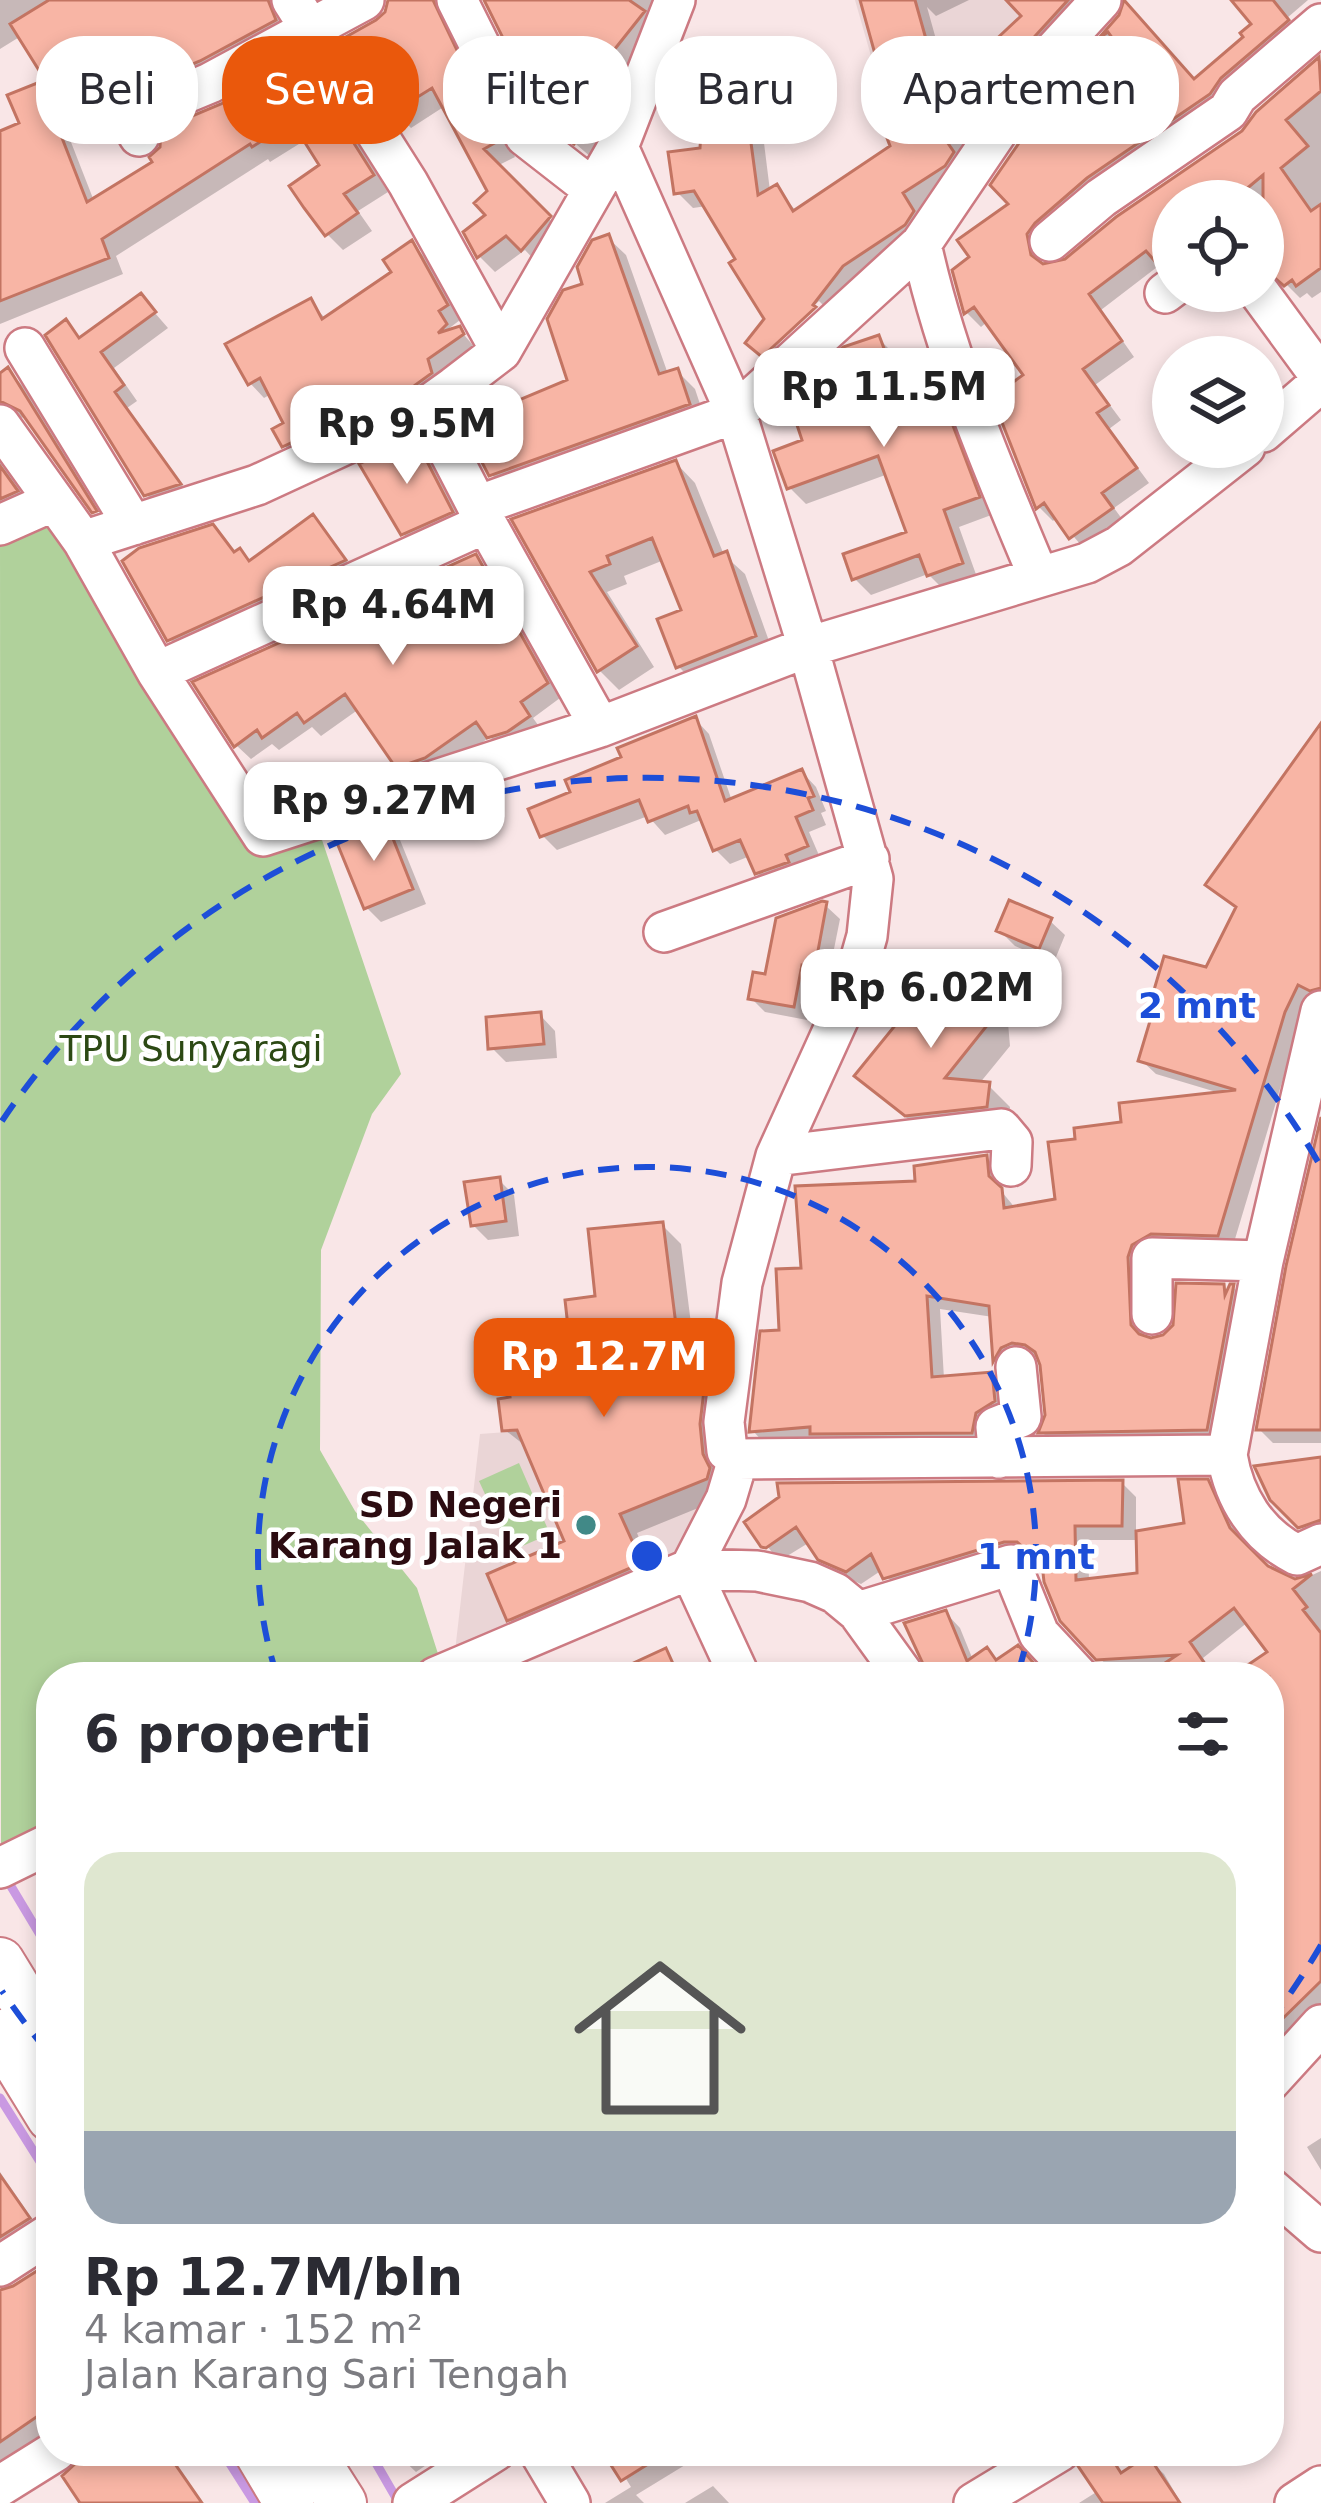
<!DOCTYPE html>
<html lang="id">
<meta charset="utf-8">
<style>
:root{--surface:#fff;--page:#f2f2f3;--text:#2b2b33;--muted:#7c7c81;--line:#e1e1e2;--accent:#ea580c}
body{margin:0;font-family:"DejaVu Sans",sans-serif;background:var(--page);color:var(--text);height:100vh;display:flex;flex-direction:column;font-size:45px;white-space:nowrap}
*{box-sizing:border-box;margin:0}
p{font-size:39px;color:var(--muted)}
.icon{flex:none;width:66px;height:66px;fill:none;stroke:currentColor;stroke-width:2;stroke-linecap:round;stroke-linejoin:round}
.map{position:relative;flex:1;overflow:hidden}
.drawer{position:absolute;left:36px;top:1662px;width:1248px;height:804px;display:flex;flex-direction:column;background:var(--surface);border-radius:48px;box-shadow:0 6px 18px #0003}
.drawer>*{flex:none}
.banner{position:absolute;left:36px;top:36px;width:1251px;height:108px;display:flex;gap:24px}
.buttons{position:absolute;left:1152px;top:180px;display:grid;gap:24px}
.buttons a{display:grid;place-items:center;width:132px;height:132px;border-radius:50%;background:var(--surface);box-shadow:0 6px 18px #0003;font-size:60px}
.price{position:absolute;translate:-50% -102px;padding:0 27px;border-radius:24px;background:#fff;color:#222;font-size:39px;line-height:78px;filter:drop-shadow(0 3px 6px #0008)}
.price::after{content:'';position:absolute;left:50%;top:72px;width:36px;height:27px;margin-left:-18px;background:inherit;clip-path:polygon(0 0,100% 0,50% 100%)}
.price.active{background:var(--accent);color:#fff}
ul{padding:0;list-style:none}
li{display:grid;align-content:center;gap:24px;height:636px;padding:0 48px}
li+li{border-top:3px solid var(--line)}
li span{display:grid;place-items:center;height:372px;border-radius:36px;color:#555}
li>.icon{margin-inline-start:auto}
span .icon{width:216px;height:216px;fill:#fffc;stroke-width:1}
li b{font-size:51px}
h2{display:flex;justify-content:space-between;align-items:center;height:144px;padding:0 48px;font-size:51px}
.pill{padding:0 42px;border-radius:48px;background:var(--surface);box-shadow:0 6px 18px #0003;font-size:42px;line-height:108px}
.pill.active{background:var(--accent);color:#fff}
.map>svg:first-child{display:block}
.built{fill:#ead5d6}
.green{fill:#b0d19b}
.shadow{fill:#0003;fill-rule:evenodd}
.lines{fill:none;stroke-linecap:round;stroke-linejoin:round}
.stream{stroke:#c999e2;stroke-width:9}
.building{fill:#f8b5a5;stroke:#c37462;stroke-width:3}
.minor-casing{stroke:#cc7a82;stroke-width:44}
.major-casing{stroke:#cc7a82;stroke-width:52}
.minor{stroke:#fff;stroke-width:39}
.major{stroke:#fff;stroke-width:48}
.ring{fill:none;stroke:#1d4ed8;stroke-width:6;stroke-dasharray:21 15}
.poi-dot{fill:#418987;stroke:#fff;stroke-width:4.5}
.labels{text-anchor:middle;stroke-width:9;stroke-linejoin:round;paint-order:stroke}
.park-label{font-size:36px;fill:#2c4914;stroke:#fff}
.poi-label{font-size:36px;font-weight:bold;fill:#2c0c11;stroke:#fff;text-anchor:end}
.centre{fill:#1d4ed8;stroke:#fff;stroke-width:6}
.ring-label{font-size:36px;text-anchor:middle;font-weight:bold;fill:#1d4ed8;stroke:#fff;stroke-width:9;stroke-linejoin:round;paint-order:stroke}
</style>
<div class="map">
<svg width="1321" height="2503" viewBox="0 0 1321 2503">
<rect width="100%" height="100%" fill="#f9e6e7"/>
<path class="built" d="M855,0h227l-51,51 -23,-24 -62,59 -64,49 -7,-26 10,-4z
M710,1417l8,59 -44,89 -220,95 26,-226z"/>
<path class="green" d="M49,511l200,327 71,-4 81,240 -29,40 -51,136 -1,200 35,61 62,77 23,72 -43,17h-346v148l-50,28 -1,-1319z
M519,1463l31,71 -39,17 -32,-70z"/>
<path class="shadow" d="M0,0h292l-1,37 -177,73 -45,27 25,64 62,-38 67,-56 79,-43 16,17 70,111 -30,19 14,20 -29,19 -16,-16 -4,-68 -16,-27 -37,23 -2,-3 -152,97 7,18 -123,50v-190l23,-9 26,-44 -28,-45 -21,13z
M391,0h66l-6,30 64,127 -18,9 68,69 -26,30 -14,-15 -30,22 -16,-16 11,-41 1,-24 -46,-85 -34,22 -17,-17 -6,-98z
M487,0h187l-42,68 -4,-3 -48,64 20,18 -8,11 -45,-39z
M863,0h106l-33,16 -9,-9 34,122 12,18 -12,35 -44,29 12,18 -149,142 -31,-28 19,-24 -29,-59 -32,-54 -14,2 -16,-16 26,-42 59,-64 16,17 -2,40h-12l6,48 6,-3 21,24 97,-64 -1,-38zM819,301l4,4 -47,43v-8z
M1010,0h89l-84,101 -38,-39 49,-46z
M1235,0h73l-21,18 14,18 -253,201 -9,23 14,8 191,-135 14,-19 63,-54v232l-9,6 -5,-5 -7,5 -16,-16 -21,-1v-80h-90v75l-12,-12 -60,46 33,47 -39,28 26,35 -12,9 40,54 -35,25 11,15 -39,28 -29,-34 -4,4 -14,-14 -43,-109 31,-23 -39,-54 -7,6 -14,-14 -12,-42 18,-13 158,-213 -2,-3 -15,9 -12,-12 20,-22 4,-15 69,80 52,-45 8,-13z
M608,238l18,17 42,119 9,-3 18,18 11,33 -197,70 -18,-18 16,-65 64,-27 15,-96z
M412,244l14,14 34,62 -17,13 16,-4 18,21 -34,30 -145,80 -14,-15 3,-21 -16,-30 -7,4 -14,-15 60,-81 16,17 69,-47z
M141,297l27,31 -54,40 23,33 -10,7 66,92 -32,10 -15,-16 -81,-171 17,17z
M878,338l17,17 8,23 26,-9 17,17 48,128 -35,13 19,53 -32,12 -18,-18 -57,21 -17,-17 56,-44 -22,-60 -82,30 -17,-17 17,-46z
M8,371l16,16 84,137 -80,-106 -14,-1 -14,10v-50z
M415,442l15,15 36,70 -48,22 -15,-15z
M0,460l32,48 -32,19z
M676,463l19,20 29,72 21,19 29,81 -76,31 -20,-20 7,-54 -21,-52 -40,16 3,8 -20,8 47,75 -35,23 -20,-20 -83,-149z
M313,518l45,57 -174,79 -14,-15 43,-111 23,26 4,-2 11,11z
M475,558l15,14 70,126 -27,20 10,14 -39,19 -14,-14 -50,35 -27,9 -54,-72 -38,27 -9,-9 -33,23 -7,-6 -21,15 -15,-14z
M695,719l14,15 23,67 70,-29 14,15 10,24 -5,2 5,12 -17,7 12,28 -49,27 -15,-14 -7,-17 -20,8 -14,-14 -15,-30 -36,15 -17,-19 -91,34 -15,-15 32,-41 51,-35z
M1321,729v278l-14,-8 -75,250 -88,13 -1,76h21l59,-51 6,6 4,-6 14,14 -26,142 -165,3 -14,-14 6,-17 -8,-57 -12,-2 -19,17 -13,-12 -3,-44 -53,-8 4,70 47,-3 15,14 -20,56 -220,-1 -14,-15 52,-160 115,-86 67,-26 15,14 1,20 14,17 42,-7 20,-61 145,-47 -67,-20 -15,-14 25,-101 41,12 31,-61 -29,-25z
M385,825l15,15 26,64 -45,18 -15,-15z
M826,906l14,13 -12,60 -13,-2 -8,43 -42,-8 -14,-14 16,-20 11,-58z
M1050,921l15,14 -11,27 -39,-16 -15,-15z
M985,1000l23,23 2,23 -31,38 9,1 22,22 -2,20 -79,10 -71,-61z
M540,1015l15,16 2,27 -51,4 -15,-15z
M1321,1130v313h-48l-14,-14z
M499,1180l15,15 5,41 -31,4 -15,-15z
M662,1225l19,19 14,112 6,6 3,23 18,19 3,93 -88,36 21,50 -130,55 -19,-19 59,-77 -40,-94 -23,-18 8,-30 61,-43 24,-59z
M1321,1460v78l-8,2 -41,-42z
M1207,1482l14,15 23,48 25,25 28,12 24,-11v438l-52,65v-397h-33l35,-24 -23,-31 -45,36 12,19h-62l10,-7 -49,3 -52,-54 -17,-55 -11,-9h-14l-120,37 -18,-22 -21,14 -25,-11 -26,-31 -31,19 -31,-39 374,-39 14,14v37l51,-8zM1088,1540h51l1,35 -51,6z
M946,1613l14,15 13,32 14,-9 12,11 33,1 12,14h-112z
M665,1652l19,25h-85z
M1321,2138v32l-14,-23z
M0,2172l44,64 -44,32z
M51,2264v171l-51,52v-195z
M401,2451h46l-31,21 -19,-18z
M609,2451h99l-72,44 8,8h-39l26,-16z
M1102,2451l23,24 23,-16 16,15 17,29h-102l19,-12z
M713,2486l16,17h-44z"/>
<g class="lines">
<path class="stream" d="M6,1878l45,75
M0,2098l51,81
M222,2451l33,52
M369,2451l30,52"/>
</g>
<path class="building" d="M49,0h219l8,20 -76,41 -81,34 -12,12 -9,-13 -43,26 32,82 65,-40 -3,-5 11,-10 1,-18 60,-25 81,-43 72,114 -30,19 14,19 -33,23 -21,-28 -15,-22 30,-21 -27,-43 -40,25 -2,-3 -148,95 7,19 -109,43v-170l19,-8 -12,-28 38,-15 -35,-56z
M388,0h45l67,140 -16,9 67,67 -30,35 -15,-15 -29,22 -14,-26 22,-17 -11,-12 13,-12 -55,-103 -40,25 -48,-75 32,-18 9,-8z
M484,0h145l16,11 -81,102 21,16 -11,15 -30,-24z
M860,0h55l31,110 13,20 -14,9 9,13 -9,14 -42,27 11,18 -9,14 -62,41 -30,39 3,2 -54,50 -17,-14 19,-24 -35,-56 6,-4 -41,-68 -20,3 -6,-42 32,-4 4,-71 59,7 -2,44h-12l9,67 19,-11 16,27 97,-65 -13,-34 13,-4z
M1006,0h62l-41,45 -29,43 -25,-27 48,-45z
M1124,0l70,79 49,-42 -3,-4 11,-9 -20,-24h42l16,20 -68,58 -11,16 -123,84 -52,45 -8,11 4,21 12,9 22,-5 51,-42 126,-86 14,-19 63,-55 2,34 -35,29 22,26 -27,22 30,43 10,-7v64l-25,18 -4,-6 -8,6 -21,-18v-93l-31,26h-59v62l-13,4 -14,-16 -57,43 33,47 -39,28 26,36 -12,8 40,55 -35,25 11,15 -44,31 -25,-36 -8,6 -44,-112 31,-22 -49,-68 -10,7 -12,-44 17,-13 -12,-17 51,-36 -18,-19 29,-42 102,-93 -13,-18 -10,7 21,-24z
M609,234l50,140 19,-6 12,36 -201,72 -32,-62 5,2 33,-23 10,13 62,-26 -20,-61 16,-29 19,-6 -5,-17 15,-27z
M412,240l36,65 -9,6 8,13 -9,9 22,-7 4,8 -36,25 4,14 -18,13 -132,61 -10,-18 11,-6 -23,-45 -12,7 -23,-41 86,-46 11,21 69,-47 -8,-12z
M141,293l15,19 -55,40 23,33 -9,7 66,92 -37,12 -99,-161 21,-16 13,19z
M879,335l16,43 35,-13 50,132 -36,13 19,53 -36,13 -8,-21 -67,25 -9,-26 63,-22 -28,-76 -91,33 -14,-38 29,-11 -14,-42 55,-51z
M8,367l89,144 -5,2 -72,-102 -20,-10v-28z
M415,438l38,74 -52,23 -42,-71z
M676,460l38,96 13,-5 29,85 -80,32 -19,-49 24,-9 -29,-72 -45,18 3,8 -20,8 47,74 -40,26 -86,-153z
M0,466l18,25 -18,8z
M313,514l33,46 -179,81 -45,-80 17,-13 74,-24 21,28 6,-4 9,13z
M476,554l72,129 -27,19 9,14 -23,16 -20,6 -11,-16 -51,36 -29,10 -51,-74 -41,29 -7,-10 -35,25 -5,-8 -23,17 -42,-65z
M696,716l29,85 77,-32 12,27 -6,2 5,12 -17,7 12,29 -22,9 3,7 -34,12 -15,-34 -27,11 -16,-40 -7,2 -2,-7 -40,16 -9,-22 -99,37 -12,-28 42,-17 -5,-12 56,-23 -4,-9z
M1321,723v265l-11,3 -12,-6 -13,27 -67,224 -67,-2 -19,11 -4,12 3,68 8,9 12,4 12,-3 10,-10 3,-42 48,1 1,11 5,-11h4l-27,146 -169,3 7,-18 -5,-50 -5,-13 -10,-7 -13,-2 -11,5 -8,14 -4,-56 -62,-10 5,81 60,-5 3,29 -19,12 -4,20 -162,1v-7l-61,5 11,-101 19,-1 -3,-61 25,-1 -6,-82 120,-5 -1,-15 73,-11 2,21 13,12 2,20 51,-9 -7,-57 27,-3 -1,-11 47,-6 -2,-19 117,-13 -98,-29 18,-60 -5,-1 13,-44 42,11 30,-60 -31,-22z
M386,821l27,68 -49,20 -29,-71z
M1009,900l43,18 -13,31 -43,-18z
M822,901l5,1 -12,65 -13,-2 -8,42 -46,-8 5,-27 12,2 11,-56z
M945,964l42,34 2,25 -44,55 45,4 -3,25 -82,9 -51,-40z
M541,1012l3,32 -56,5 -2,-32z
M1321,1117v313h-65l30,-164z
M500,1177l6,44 -35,5 -7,-44z
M663,1222l15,119 5,-1 6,44 16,-2 -5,42 3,30 7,14 -3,11 -87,35 22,49 -135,58 -20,-47 77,-33 -47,-111 -15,1 -4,-32 12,-2 -5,-35 66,-8 -6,-54 30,-4 -7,-67z
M1321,1457v63l-23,8 -28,-28 -16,-34z
M1178,1479h30l22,49 38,38 27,13 17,-5 -19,15 14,18 -4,3 18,23v348l-52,51v-355h-39l37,-25 -33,-44 -44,34 24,35h-70l33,-22 -81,5 -36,-39 -16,-39 -3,-28 -8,2 -16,-14h-13l-121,37 -12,-25 -25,18 -28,-12 -22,-33 -30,21 -5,-1 -17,-25 35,-25 -2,-14 346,-3 -1,46h-47l1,54 61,-7 -1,-42 48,-8z
M946,1610l21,51 20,-14 9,13 22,-15 20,23 -12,9h-97l-25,-54z
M666,1648l13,29h-76z
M0,2175l30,43 -30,19z
M51,2262v145l-51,35v-152l13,-4z
M80,2451h86l36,52h-122l-18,-27 14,-13z
M602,2451h67l-48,30z
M1096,2451h11l14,22 27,-18 32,48h-77l-25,-37z"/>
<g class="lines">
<defs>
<path id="minor" d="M292,0l116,183 93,168
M457,0l68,136 68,53
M675,0l-57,147 118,266 72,234 65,232 -6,57 -15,53 -76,167 -34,127 -18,139 3,29 11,8 489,-4 36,-194 58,-250
M139,136l-11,-19 82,-34 154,-83
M1050,241l51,-43 127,-87 9,-15 84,-72
M921,244c24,111 73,227 117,331
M1258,291l63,86
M1165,293l8,-6
M25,348l108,177
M426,407l60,116 114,204
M0,425l83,116 74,131 106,164 337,-109 208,-80 279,-84 32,-17 126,-99
M1263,432l58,-50
M477,506l259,-93 185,-169 124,-183 56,-61
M0,525l54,-24
M83,541l174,-56 169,-78 28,-20 47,-36 117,-204
M157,672l329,-149
M664,932l205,-73
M776,1156l225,-27 11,13 -1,24
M1152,1314v-56l111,3
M1227,1455c7,43 30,80 70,100l24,-11
M999,1458l-3,-31 25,-10 -5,-50
M738,1459l-12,40 -36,70 50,108
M858,1612l153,-47 28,69 40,43
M436,1677l254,-108 67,2 53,11 25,11 23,19 47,65
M0,1868l51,-25
M1269,2082l52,-57
M1269,2187l52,45
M0,2266l51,-33
M539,2451l31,52
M0,2486l56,-35
M413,2503l82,-52
M974,2503l86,-52
M1295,2503l26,-17"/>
<path id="major" d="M0,1962l51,83
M0,2034l51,83
M258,2451l31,52
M309,2451l33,52"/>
</defs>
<use href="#minor" class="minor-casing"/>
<use href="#major" class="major-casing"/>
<use href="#minor" class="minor"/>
<use href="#major" class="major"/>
</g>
<g class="ring">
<path d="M277 1676A389 389 0 1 1 1017 1676"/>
<path d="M1321 1945A778 778 0 0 1 1272 2019M47 2051A778 778 0 0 1 2 1991M2 1121A778 778 0 0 1 1321 1167"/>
</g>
<circle class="poi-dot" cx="586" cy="1525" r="12"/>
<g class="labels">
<g class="park-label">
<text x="191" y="1061">TPU Sunyaragi</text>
</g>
<g class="poi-label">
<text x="562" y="1517">SD Negeri<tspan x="562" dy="41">Karang Jalak 1</tspan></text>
</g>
</g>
<circle cx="647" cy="1556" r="18" class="centre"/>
<g class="ring-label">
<text x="1197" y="1018">2 mnt</text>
<text x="1036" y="1569">1 mnt</text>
</g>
</svg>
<div class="buttons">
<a><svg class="icon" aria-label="locate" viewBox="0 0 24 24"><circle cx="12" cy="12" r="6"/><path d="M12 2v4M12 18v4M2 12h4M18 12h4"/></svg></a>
<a><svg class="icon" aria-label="layers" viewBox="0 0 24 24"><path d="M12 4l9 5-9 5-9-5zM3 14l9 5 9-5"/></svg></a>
</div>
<b class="price" style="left:884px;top:450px">Rp 11.5M</b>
<b class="price" style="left:407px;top:487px">Rp 9.5M</b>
<b class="price" style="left:393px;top:668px">Rp 4.64M</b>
<b class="price" style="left:374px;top:864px">Rp 9.27M</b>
<b class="price" style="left:931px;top:1051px">Rp 6.02M</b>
<b class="price active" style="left:604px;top:1420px">Rp 12.7M</b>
<div class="banner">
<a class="pill">Beli</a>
<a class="pill active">Sewa</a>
<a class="pill">Filter</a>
<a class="pill">Baru</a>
<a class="pill">Apartemen</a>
</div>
<section class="drawer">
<h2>6 properti<svg class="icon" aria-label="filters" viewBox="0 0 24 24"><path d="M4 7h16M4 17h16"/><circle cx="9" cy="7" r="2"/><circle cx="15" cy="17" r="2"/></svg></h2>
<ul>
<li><span style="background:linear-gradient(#dfe7d0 75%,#9aa5b1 0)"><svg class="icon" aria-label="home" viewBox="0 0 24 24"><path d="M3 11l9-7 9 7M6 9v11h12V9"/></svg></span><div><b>Rp 12.7M/bln</b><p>4 kamar · 152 m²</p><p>Jalan Karang Sari Tengah</p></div></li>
</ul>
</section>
</div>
